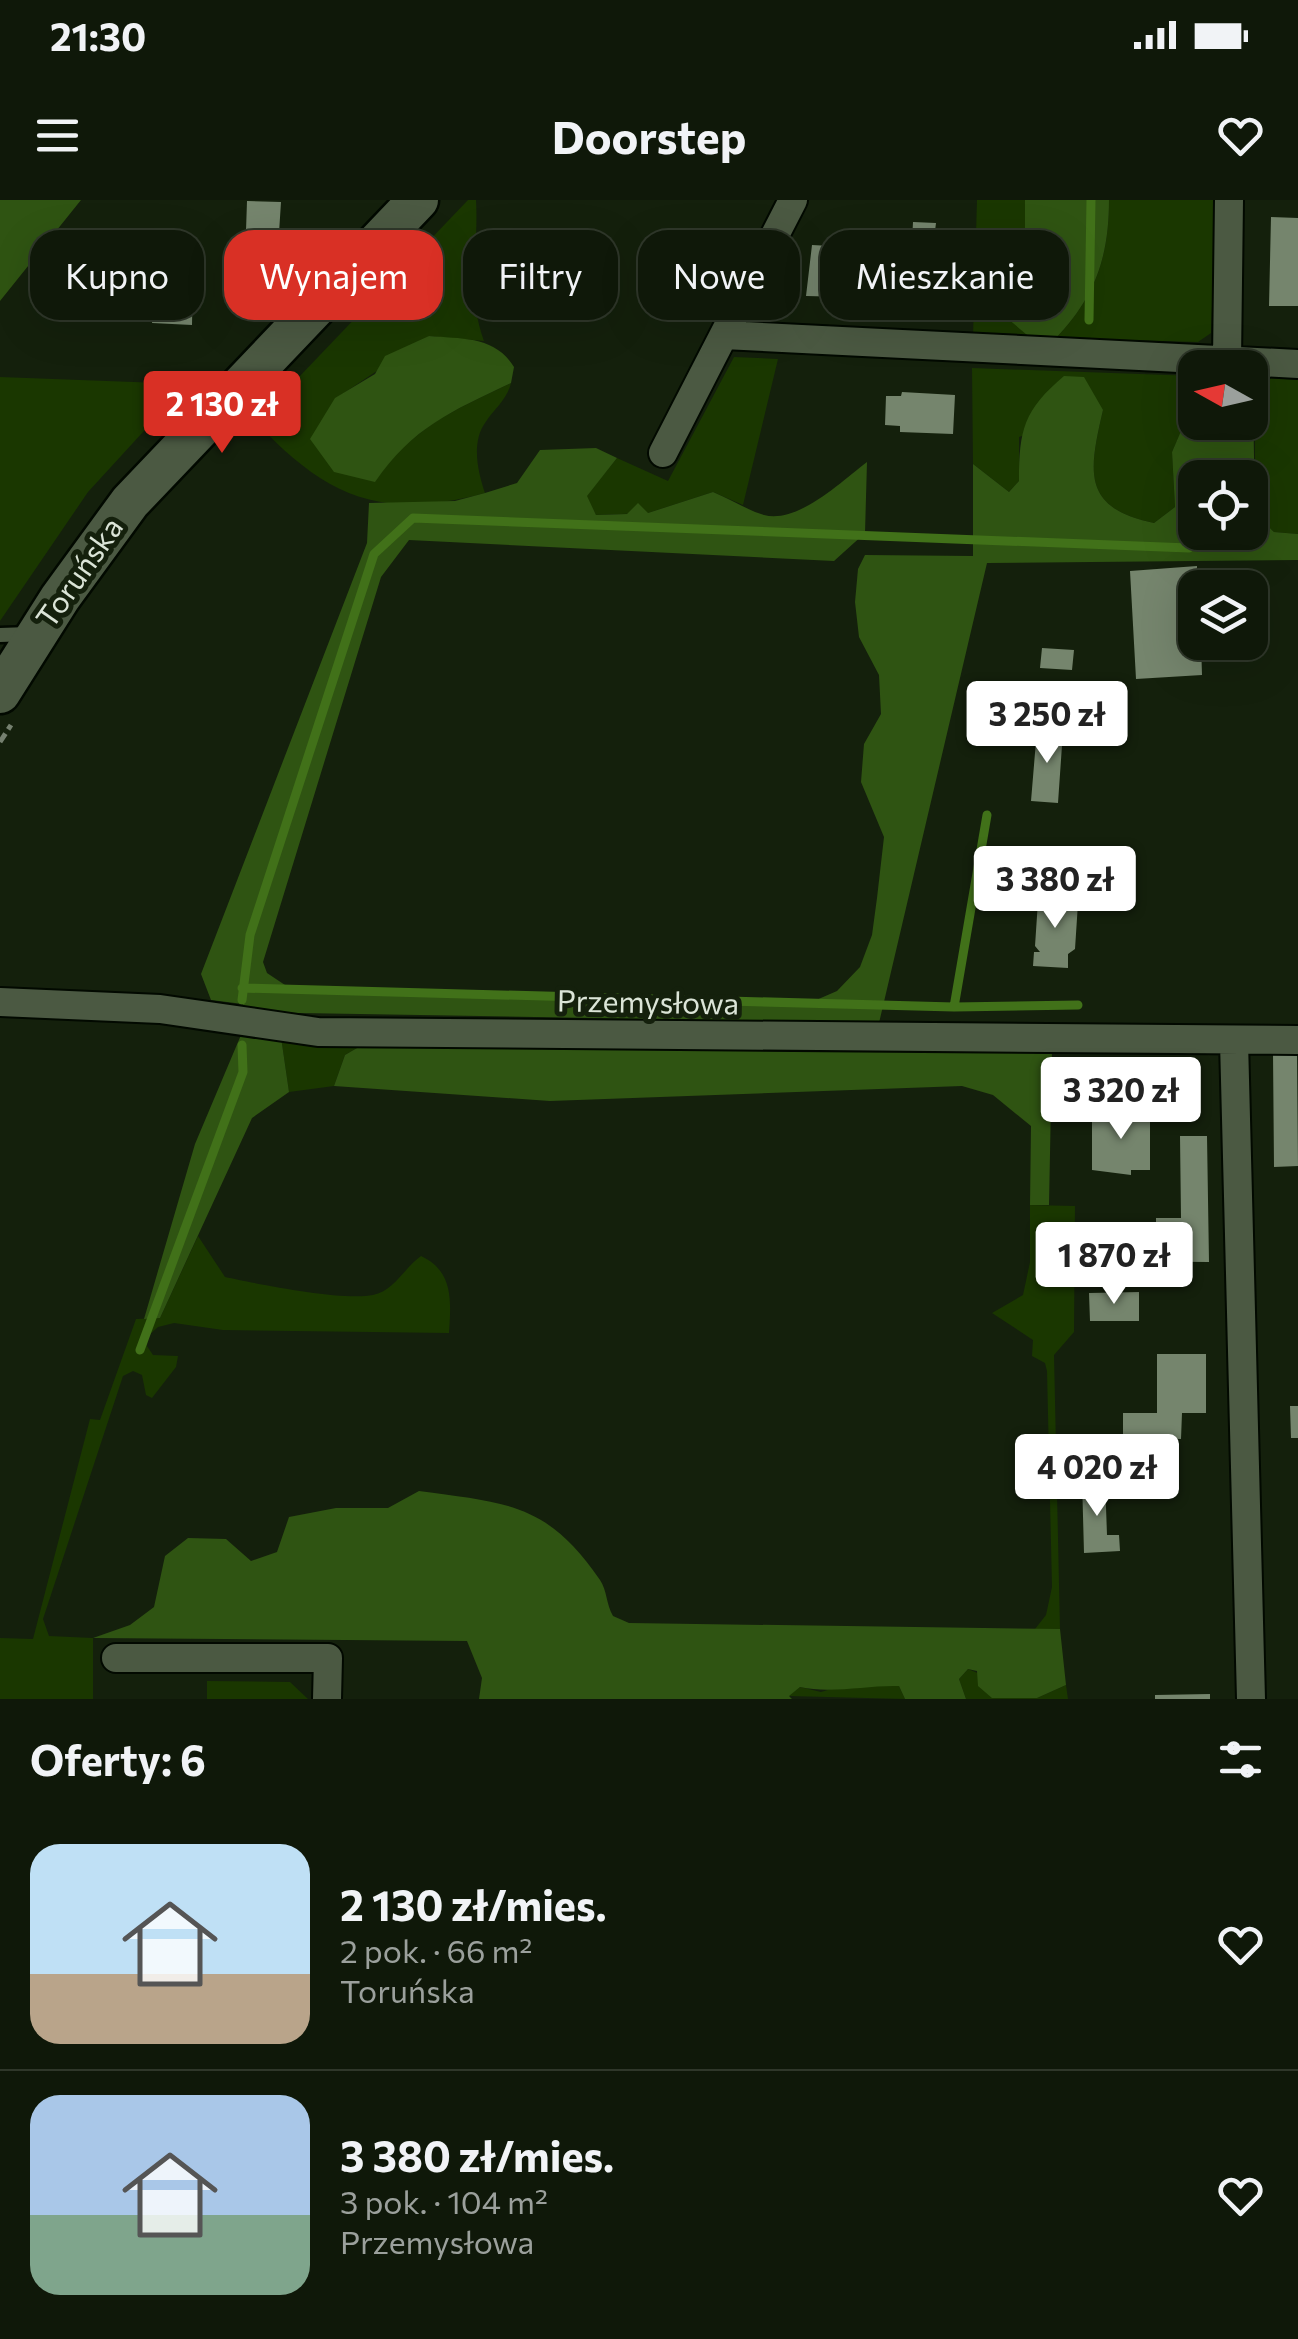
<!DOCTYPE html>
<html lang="pl">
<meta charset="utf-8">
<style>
:root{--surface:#0f1809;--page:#182112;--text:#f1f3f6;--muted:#9ba09c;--line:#2f372a;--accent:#d93025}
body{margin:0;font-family:Commissioner,sans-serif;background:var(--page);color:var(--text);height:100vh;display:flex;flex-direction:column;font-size:38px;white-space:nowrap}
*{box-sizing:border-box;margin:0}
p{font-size:32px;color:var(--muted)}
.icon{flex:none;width:55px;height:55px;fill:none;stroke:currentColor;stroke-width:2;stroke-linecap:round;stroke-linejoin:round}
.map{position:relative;height:1499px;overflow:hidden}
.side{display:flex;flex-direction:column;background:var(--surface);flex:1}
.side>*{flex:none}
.hud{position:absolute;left:30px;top:30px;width:1240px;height:90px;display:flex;gap:20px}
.needle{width:65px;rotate:278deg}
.fabs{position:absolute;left:1178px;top:150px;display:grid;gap:20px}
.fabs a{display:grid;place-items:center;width:90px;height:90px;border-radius:20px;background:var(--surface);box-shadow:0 10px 40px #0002,0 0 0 2px var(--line);font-size:50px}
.price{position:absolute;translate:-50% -85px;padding:0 22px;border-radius:10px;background:#fff;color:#222;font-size:32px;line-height:65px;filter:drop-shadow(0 2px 5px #0008)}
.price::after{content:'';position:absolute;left:50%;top:60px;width:30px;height:22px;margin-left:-15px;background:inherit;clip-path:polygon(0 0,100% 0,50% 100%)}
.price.active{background:var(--accent);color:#fff}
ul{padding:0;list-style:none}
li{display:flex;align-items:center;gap:30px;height:250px;padding:0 30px}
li+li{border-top:2px solid var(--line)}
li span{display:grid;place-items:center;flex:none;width:280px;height:200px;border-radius:30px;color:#555}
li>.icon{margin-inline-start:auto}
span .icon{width:120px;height:120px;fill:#fffc;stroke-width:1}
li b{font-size:42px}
h2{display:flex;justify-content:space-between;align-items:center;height:120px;padding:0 30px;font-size:42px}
.pill{padding:0 35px;border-radius:30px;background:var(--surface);box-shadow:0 10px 40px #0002,0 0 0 2px var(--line);font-size:35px;line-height:90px}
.pill.active{background:var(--accent);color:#fff}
.status{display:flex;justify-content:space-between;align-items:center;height:70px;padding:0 50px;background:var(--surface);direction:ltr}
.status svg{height:28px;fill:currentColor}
header{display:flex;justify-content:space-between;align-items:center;height:130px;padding:0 30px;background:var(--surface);font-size:45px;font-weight:700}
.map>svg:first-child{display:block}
.green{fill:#1a3700}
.forest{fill:#2f5412;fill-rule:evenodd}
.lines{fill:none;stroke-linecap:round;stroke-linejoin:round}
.stream{stroke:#417119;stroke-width:9}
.building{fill:#75856d}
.lane-casing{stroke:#020900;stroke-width:19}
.street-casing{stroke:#020900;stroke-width:32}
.secondary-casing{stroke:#020900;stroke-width:45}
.path{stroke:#75806f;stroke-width:5;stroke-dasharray:10 5;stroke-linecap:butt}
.lane{stroke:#4b5942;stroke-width:14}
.street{stroke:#4b5942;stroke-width:28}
.secondary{stroke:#4b5942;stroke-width:40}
.labels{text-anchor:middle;stroke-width:10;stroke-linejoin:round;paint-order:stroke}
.street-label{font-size:30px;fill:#dbe4d7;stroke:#14200c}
</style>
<div class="status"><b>21:30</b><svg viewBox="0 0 49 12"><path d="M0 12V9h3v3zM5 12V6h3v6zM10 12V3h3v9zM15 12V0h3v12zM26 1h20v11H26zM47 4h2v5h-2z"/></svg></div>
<header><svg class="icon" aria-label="menu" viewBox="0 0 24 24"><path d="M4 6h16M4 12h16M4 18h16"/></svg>Doorstep<svg class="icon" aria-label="heart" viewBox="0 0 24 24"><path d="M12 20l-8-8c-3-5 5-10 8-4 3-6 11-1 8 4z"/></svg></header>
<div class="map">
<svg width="1298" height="1499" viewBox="0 0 1298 1499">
<rect width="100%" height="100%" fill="#14200c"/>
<path class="green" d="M468,0h8c3,51 -10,92 8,141l-55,-5 -94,63 40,82c38,-54 77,-70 136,-98 -4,17 -17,26 -26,40 -14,20 -7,49 0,70 -103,28 -158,5 -229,-71z
M977,0h48v31l-24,35 32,74 -60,-4z
M1109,0h107l-5,133 -13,9 -142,-4c39,-41 53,-81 53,-138z
M734,157l44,2 -35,146 -30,-13 -65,21 -52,2 -10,-19 31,-38 51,23z
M972,168l223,8v25l-23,51 3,55 -21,16c-73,-15 -65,-52 -51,-113l-84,27v44l-10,11 -36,-28z
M0,177l187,7 -99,108 -88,129z
M1255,177l43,3v154l-24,-2 -19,-18z
M281,837l88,4 -24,14 -11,31 -45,6z
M1030,1005l45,1 -1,126 -20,23 6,274h-25l11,-14 6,-28 -5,-216 -2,-8 -13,-7 1,-16 -41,-27 31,-18 7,-33z
M198,1036l27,41c33,7 117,24 148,18 21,-4 32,-28 48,-39 33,15 30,46 28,77l-226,-3 -49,-7 -16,4 -10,9 -1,10 6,9 25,1 -2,11 -24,31 -6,-3 -4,-20 -9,-4 -10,5 -80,243 6,17 44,2v61h-93v-61l33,1 57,-220 10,1 36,-101 24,-1z
M968,1469l69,29 29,-13 2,14h-102l-7,-20z
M207,1481l83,1 18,17h-101z
M844,1485l55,1 6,13 -117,-3 12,-9 21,5z"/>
<path class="forest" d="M0,0h81l-81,101z
M1025,0h84c0,57 -14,97 -53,138l-23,2 -45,-38 13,-36 24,-35z
M429,136c34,3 66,0 85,31l-3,16c-59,28 -98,44 -136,99l-41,-10 -24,-33 25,-41 40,-24 10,-18z
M1064,176l20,1 19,33c-14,61 -22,98 51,113l21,-16 -3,-55 22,-51 1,21h55l3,-24 2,116 19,18 24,2v26l-311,3 -108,460 -636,-11v-8l-32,-4 -10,-26 166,-431 2,-40 86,-2 30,-8 32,-10 23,-33 56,-2 21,10 -30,38 9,19 31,-1 11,-11 10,10 65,-21c17,7 34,18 51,23 34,9 78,-34 103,-53l-2,71 -31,28 -425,-21 -28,37 -118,385 4,11 24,16 516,15 30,-13 23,-24 12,-32 5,-37 7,-61 -23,-55 3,-38 17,-30 -2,-39 -20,-38 -4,-35 3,-33 7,-14 108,1v-92l36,28 10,-11c0,-52 5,-71 45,-105zM1195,278h55v54h-55z
M241,835l40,2 8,55 -37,26 -92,200 -16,1 51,-175z
M369,841l683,10 -3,154h-19l1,-79 -38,-31 -31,-9 -412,15 -216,-15 11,-31z
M419,1291c86,12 128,11 181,89 7,10 6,24 13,36l16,7 431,6 6,56 -29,13h-45l-14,-12 -1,-15 -9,-2 -9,10 7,20h-61l-6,-13c-32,-1 -68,8 -99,1l-11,9 3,3h-313l3,-21 -15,-37 -374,-3 37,-13 24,-18 11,-51 23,-18 38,1 25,22 26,-9 12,-35 47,-9h52z"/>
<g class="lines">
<path class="stream" d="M1089,120l2,-120
M987,615l-33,192 124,-2
M242,788l712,19
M242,800l8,-65 124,-381 39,-36 776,30
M140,1150l103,-278 -1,-27"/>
</g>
<path class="building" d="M247,1l34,1 -2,31 -33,-2z
M1271,17l27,1v88h-29z
M913,22l23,1 -1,8 21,1 -2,43 -17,-1 -2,25 -26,-1z
M812,45l37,2 -2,50 -41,-1z
M158,66l35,2 -1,57 -40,-2z
M902,192l53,3 -2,39 -53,-2v-6l-15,-1 1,-29h15z
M1197,366l-2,76h6l1,33 -66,4 -6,-108z
M1042,448l32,2 -2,20 -32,-2z
M1037,529l26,2 -5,72 -27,-2z
M1044,695l28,2 6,6 -3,46 -7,5v14l-35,-2 1,-14h6l-5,-6 3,-45z
M1297,852l1,114 -24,1 -1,-114z
M1096,912h54v58h-19v5l-39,-5v-54z
M1180,936h27l2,126 -119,-1 -1,-25 67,-2v-16h25z
M1139,1092v29h-49l-1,-28z
M1157,1154h49v59h-24l-1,26 -58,-1v-25h34z
M1290,1206h8v32h-7z
M1082,1279h23l2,56h12l1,16 -36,2z
M1210,1494v5h-55v-4z"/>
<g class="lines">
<defs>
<path id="lane" d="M0,435l29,-1"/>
<path id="street" d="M724,135l574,29
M1227,160l2,-160
M663,253l130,-253
M0,802l160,7 158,23 980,8
M1234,841l17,658
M116,1458h212l-1,41"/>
<path id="secondary" d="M0,493l60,-95 70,-96 288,-302"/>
</defs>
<use href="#lane" class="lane-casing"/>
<use href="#street" class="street-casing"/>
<use href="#secondary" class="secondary-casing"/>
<path class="path" d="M0,542l11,-17"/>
<use href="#lane" class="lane"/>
<use href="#street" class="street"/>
<use href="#secondary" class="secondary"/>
</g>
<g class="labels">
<g class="street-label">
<text transform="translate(80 373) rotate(-55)" y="10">Toruńska</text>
<text transform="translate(648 803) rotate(1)" y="10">Przemysłowa</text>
</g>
</g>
</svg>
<div class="fabs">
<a><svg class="needle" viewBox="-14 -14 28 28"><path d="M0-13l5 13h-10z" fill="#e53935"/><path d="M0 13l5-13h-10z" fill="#9ba09c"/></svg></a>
<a><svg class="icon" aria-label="locate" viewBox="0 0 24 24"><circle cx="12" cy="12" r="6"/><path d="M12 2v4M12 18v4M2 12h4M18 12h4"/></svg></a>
<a><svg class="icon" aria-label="layers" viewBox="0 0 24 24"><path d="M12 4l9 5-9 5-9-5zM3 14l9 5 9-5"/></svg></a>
</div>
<b class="price active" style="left:222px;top:256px">2 130 zł</b>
<b class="price" style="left:1047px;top:566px">3 250 zł</b>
<b class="price" style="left:1055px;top:731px">3 380 zł</b>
<b class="price" style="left:1121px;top:942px">3 320 zł</b>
<b class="price" style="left:1114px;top:1107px">1 870 zł</b>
<b class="price" style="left:1097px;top:1319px">4 020 zł</b>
<div class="hud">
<a class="pill">Kupno</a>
<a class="pill active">Wynajem</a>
<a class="pill">Filtry</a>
<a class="pill">Nowe</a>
<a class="pill">Mieszkanie</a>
</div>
</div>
<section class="side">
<h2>Oferty: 6<svg class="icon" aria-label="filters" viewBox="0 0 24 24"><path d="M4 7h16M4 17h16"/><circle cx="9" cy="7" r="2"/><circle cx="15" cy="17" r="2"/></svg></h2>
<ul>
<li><span style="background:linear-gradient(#bfe0f5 65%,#b9a48a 0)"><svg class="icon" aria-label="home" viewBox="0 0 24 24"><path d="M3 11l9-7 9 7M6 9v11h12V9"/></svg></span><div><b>2 130 zł/mies.</b><p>2 pok. · 66 m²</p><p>Toruńska</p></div><svg class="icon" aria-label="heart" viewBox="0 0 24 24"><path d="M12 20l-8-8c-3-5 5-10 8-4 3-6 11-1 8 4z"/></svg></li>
<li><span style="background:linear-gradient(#a9c7e8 60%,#7fa58c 0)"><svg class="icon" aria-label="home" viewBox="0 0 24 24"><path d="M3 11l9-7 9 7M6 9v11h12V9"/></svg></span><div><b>3 380 zł/mies.</b><p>3 pok. · 104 m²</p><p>Przemysłowa</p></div><svg class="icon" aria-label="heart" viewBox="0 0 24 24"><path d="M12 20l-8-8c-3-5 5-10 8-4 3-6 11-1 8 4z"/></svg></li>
</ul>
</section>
